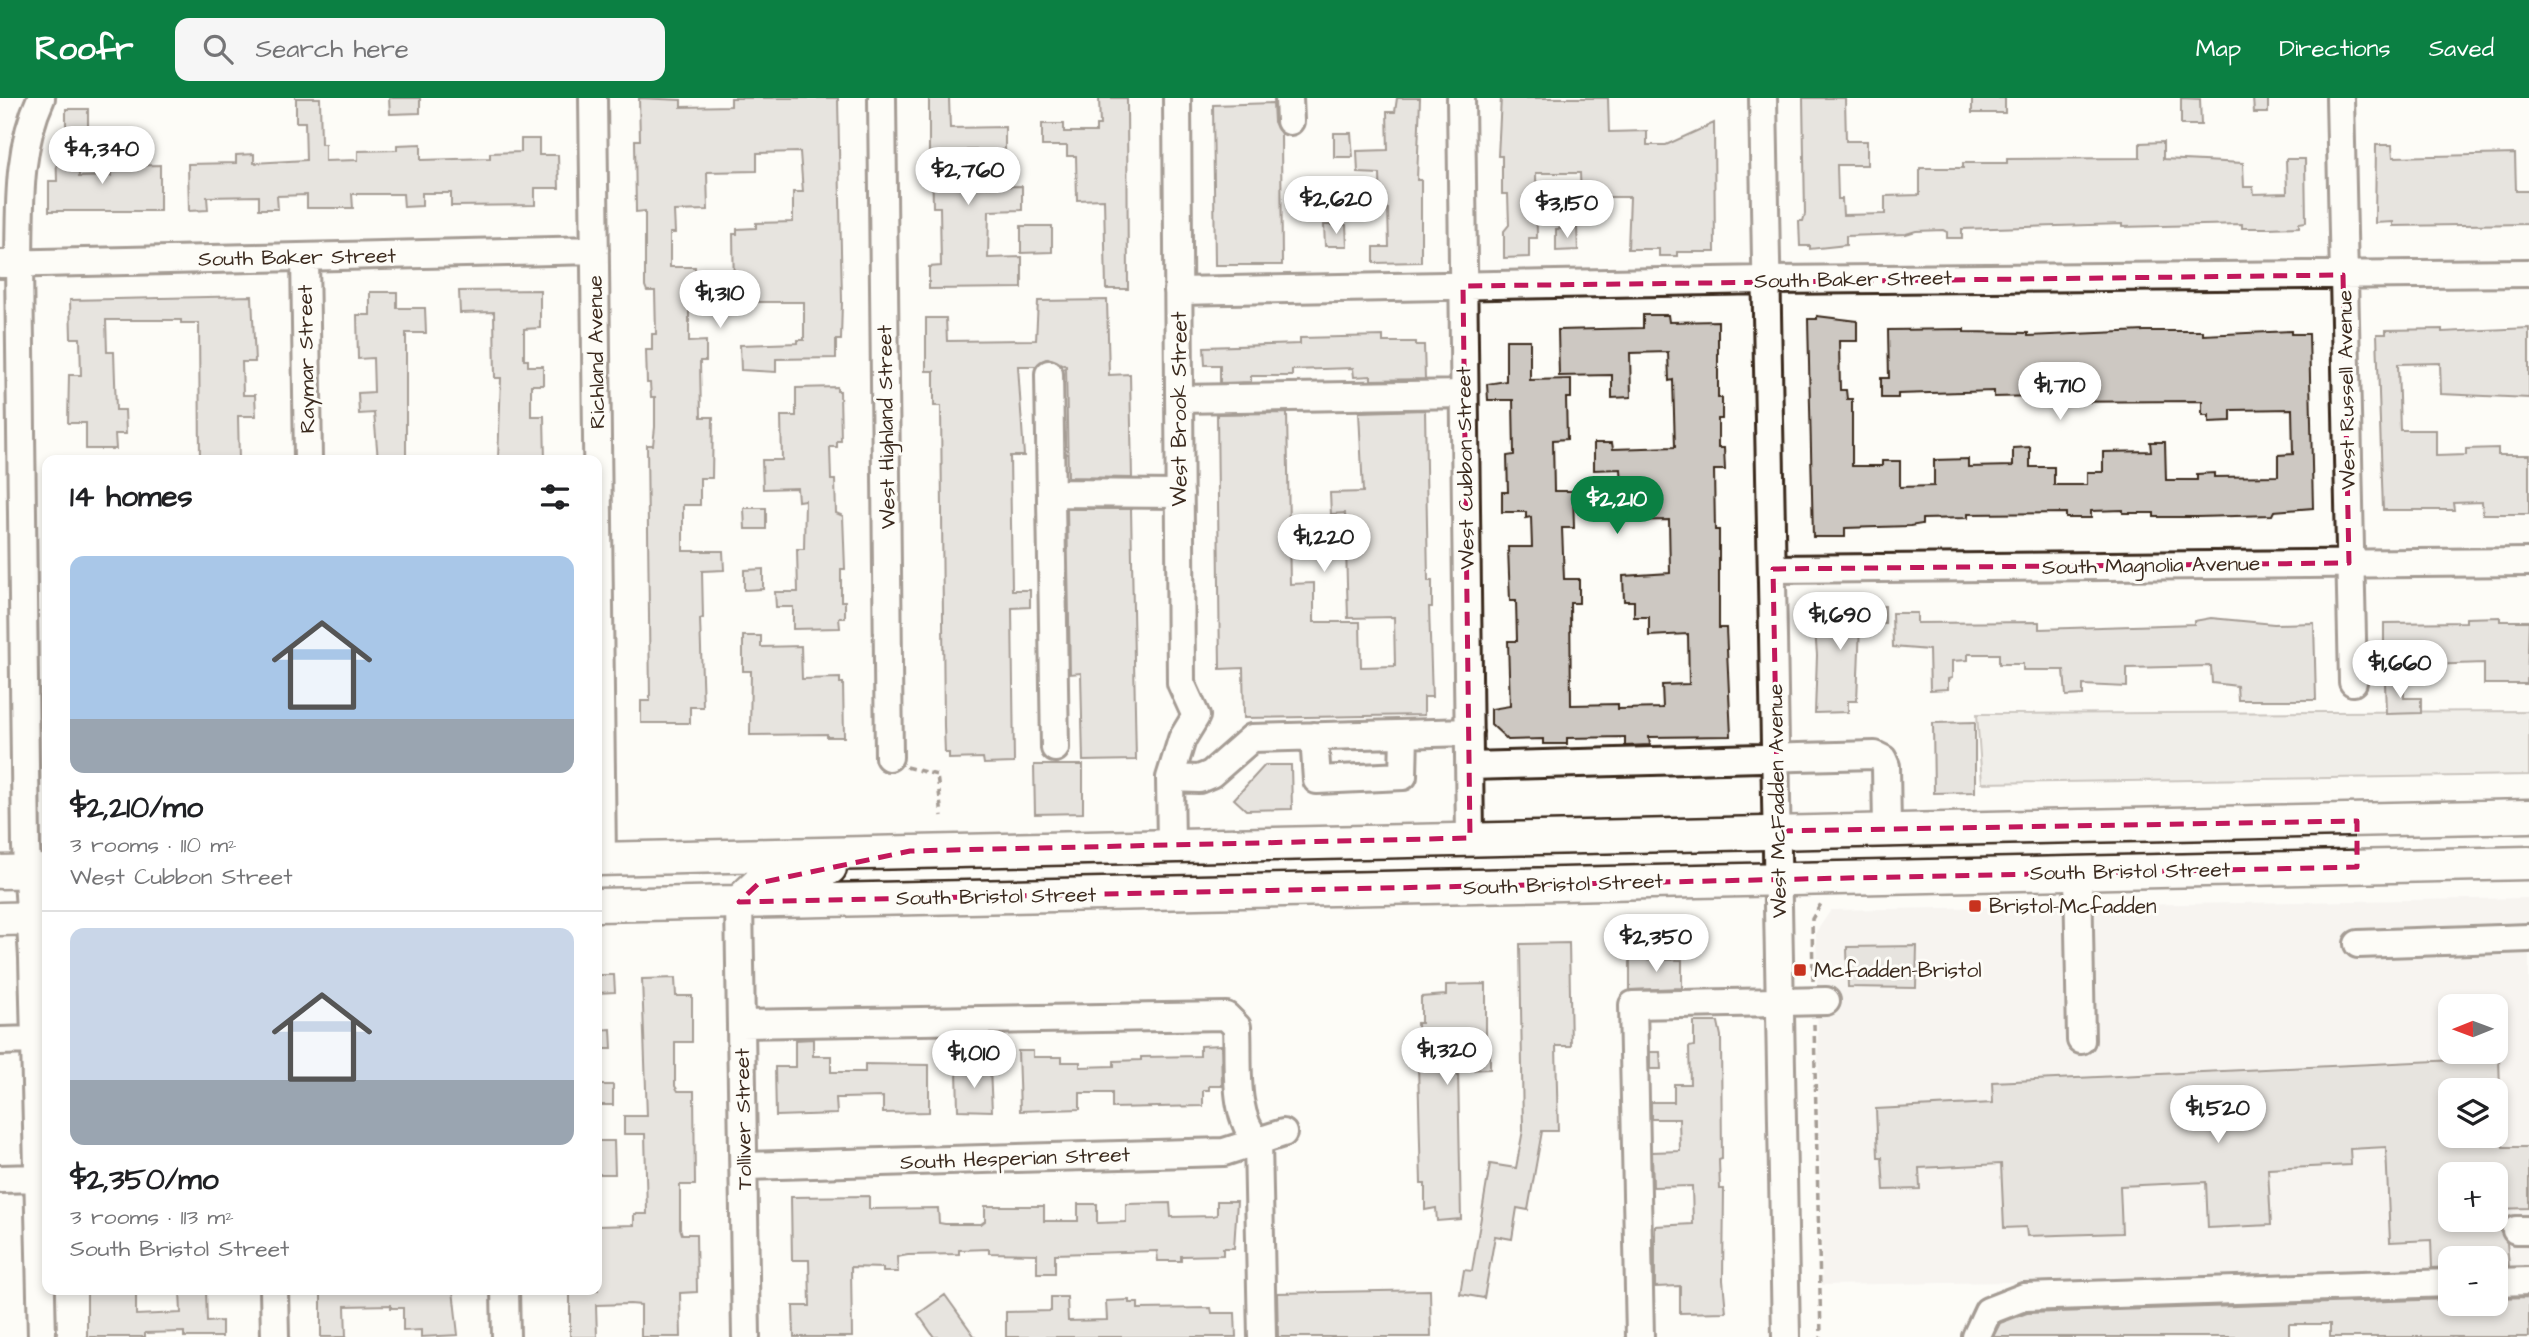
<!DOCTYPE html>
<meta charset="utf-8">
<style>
:root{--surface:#fff;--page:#f6f6f6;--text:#202124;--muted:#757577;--line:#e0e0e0;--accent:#0b8043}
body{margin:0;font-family:"Architects Daughter",sans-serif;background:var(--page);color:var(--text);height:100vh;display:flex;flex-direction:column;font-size:26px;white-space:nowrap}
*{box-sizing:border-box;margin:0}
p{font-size:23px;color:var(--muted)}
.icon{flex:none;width:38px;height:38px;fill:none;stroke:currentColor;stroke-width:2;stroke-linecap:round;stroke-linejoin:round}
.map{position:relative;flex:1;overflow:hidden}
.side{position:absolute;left:42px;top:357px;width:560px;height:840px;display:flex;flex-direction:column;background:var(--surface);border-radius:14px;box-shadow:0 4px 10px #0003}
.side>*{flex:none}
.needle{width:46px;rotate:269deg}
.buttons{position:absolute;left:2438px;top:896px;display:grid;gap:14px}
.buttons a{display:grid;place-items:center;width:70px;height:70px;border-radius:14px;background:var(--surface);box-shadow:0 4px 10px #0003;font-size:35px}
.price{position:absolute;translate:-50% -60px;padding:0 16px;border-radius:24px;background:#fff;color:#222;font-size:23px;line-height:46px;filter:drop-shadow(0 2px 4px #0008)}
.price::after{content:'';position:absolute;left:50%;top:42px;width:21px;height:16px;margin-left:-10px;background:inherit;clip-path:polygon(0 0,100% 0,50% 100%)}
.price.selected{background:var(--accent);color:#fff}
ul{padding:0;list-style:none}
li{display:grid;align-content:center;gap:14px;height:371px;padding:0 28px}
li+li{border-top:2px solid var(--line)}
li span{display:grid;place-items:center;height:217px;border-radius:14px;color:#555}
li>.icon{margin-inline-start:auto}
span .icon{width:126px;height:126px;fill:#fffc;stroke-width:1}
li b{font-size:30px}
h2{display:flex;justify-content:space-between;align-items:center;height:84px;padding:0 28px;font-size:30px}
header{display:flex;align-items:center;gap:42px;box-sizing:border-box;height:98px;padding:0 35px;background:var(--accent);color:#fff}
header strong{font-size:33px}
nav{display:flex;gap:38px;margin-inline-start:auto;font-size:24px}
.search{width:490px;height:63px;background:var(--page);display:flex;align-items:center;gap:18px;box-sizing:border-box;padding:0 24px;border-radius:14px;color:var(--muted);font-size:26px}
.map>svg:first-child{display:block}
.built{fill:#efece7;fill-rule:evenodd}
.green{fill:#e1ded7;stroke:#8e847a;stroke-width:2}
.building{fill:#cdc8c2;stroke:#3b2a1e;stroke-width:2}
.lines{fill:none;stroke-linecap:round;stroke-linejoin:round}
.minor-casing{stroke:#3b2a1e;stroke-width:32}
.major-casing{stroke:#3b2a1e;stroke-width:37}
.path{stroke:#3b2a1e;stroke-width:3.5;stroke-dasharray:7 5;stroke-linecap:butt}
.minor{stroke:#fdfcf7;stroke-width:26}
.major{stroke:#fdfcf7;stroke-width:32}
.marked{fill:none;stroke:#c2185b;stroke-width:5;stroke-dasharray:14 9;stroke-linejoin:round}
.poi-dot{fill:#c8321e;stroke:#fdfcf7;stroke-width:2.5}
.labels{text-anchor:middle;stroke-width:6;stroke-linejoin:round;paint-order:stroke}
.street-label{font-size:21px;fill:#3b2a1e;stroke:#fdfcf7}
.poi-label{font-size:21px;fill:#3b2a1e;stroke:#fdfcf7;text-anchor:start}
</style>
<header>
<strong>Roofr</strong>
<div class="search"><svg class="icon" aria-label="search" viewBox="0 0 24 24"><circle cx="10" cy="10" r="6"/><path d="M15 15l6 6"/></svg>Search here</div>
<nav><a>Map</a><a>Directions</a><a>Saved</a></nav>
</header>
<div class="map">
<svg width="2529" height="1239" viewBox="0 0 2529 1239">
<rect width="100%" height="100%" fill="#fdfcf7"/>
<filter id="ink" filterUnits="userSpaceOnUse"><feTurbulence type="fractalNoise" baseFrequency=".0143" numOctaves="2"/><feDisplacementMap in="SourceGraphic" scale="14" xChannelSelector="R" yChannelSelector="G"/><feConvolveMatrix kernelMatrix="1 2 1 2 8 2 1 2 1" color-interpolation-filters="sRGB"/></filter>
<g filter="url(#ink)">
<path class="built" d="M2529,800v376l-33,1v-17h-46v17l-628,10 -6,-353 15,-22zM2450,908h46v46h-46zM2450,992h46v46h-46zM2450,1076h46v46h-46z"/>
<path class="green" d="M2529,613v64l-547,8 -5,-69z"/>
<path class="building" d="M296,0h24l1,46h4v17l33,-1v-9l39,-1v-5l24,-1v16l69,-2v-5l31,-1v-13h18v16h19l1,33h-24v17l-84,1v-13h-29v13l-18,1 -1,-13h-51l1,14h-46v-13l-30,1 1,13h-19v-13l-52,1 1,13 -19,1 -1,-47 48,-1v-8l18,-1v9l52,-3 -1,-38h-9z
M389,0h31v15l-30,1z
M639,0l42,2v7l50,-1v-8h107l4,203 -1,39h-5v18l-60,1v13l-35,-2 -1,-25 58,-2v-3h6v-38h-47v-6h-18l-1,-4h-4l-1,-58h4v-5l19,-1v-5l37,-1v-30h10l-3,-40 -43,1v18l-50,1 1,38 -34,1 1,22h-5v34h25l1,33h-7v42l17,-1v20h-6l1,56h12l-1,61h-12v27h-17v46h40l1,19 -22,1 1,47 -3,1 3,88h-13v16h-49v-22h9l-3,-256h6l2,-18v-30h-4l-1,-14h-3l-1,-33h6v-16h4l-1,-43h-8l-2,-5v-75l-9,1 -1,-72h5z
M929,0h20l1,30 55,-1v23h-38l1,37 54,-1v24l-33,1 -1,47 34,-1v31l-93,1v-22l12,-1 -1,-59h-7l-1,-50 -3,1z
M1099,0h28l1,191h-22l-2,-90 -27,1 -1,-44h-9v-10h-25v-22h22v8h32v-7h4z
M1397,0h23l-3,82h4v82l-47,1v-16h15l-1,-38h-7l-1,-35 -22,-1 -1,-22 31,-1 -1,-38h8z
M1501,0h107l1,34 38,-1v14h19l48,-22 1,129h-38v4h-18v-7h-31l2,-52h-49l-1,-24h-44l1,65h-8v19l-25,1v-27l5,-6 -1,-31h-6v-38h-4z
M1803,0h42l1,43h21v24h-30l1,34h4l1,16 42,-1v-18l35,-1v-27h43v-5h44v-4l133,-1v-15l23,-1v17l80,4 1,24h9l1,7 33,-1 -1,-34h19l1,63 -7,1v4l-31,1h-26v-4l-120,3v-3l-160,5v9h-15v-6l-4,-2 -27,1 -10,3 -60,2v9l-36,4v-3h-10l-1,-25h4l2,-7z
M1972,0h33v15h-33z
M2181,0l19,1 1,26h-20z
M2253,0h15v15h-14z
M1273,5l1,19 7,12 1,131h-67l-2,-160z
M66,11h22v18l-22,1z
M1334,35h17l2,24h-19z
M78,42l1,37 32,-1v-10l49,-1v46h-111v-30h8l-1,-40z
M2376,47h16l1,12 122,-3 1,37h13v33l-136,2v-4l-18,1z
M1324,127h22l1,21h-22z
M1021,128h31v26l-31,1z
M1577,130l1,22 -22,1v-22z
M540,192v38l-16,1v31h4v6h15v19h-12v31h13l1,44h-47l3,-82h-6l-1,-66 -34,1 -1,-22z
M370,194h27v16h28l1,25h-20v127h-28l-4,-47 -15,1 -1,-21 16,-1 -1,-34 -15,1 -1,-44h13z
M252,198l3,66h-13l1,33h12l1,21h-18l1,44h-39l-1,-137h-18v-3h-75l1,32h7l2,58h9l1,24h-11l1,15h-30v-26h-18l1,-48h12l-1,-37h-9l-1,-38z
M1107,202l2,75 21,-1 2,104 -64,-1 -2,-111 -18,-8 -12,8h-18l6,90h-14l2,134h18v17l-18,1 2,155 -30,1 -1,-6 -34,1v-6h-4l-1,-27 -3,-320h-7v-35h-8v-53h20l1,23 89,-1 2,-39z
M1643,217h25l1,7 49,-1v77h4v21h-4v29h6l1,22h-11l1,60h4v98h7l5,108 -82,1 1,8 -25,1v-9l-58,1v6h-24v-5l-35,1 -17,-16v-15l19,-3 -2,-65h9l-1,-40h-6l-2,-54h24l-1,-30 -5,1v-6h-24v-20h6l-1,-36 7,-1 -1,-55h-25l-1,-16 19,-3v-41h24v40l41,-1v19h-5l1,41 -14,1 1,51h19l1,37h-12l2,51h15v24h-9l1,102 47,-1v5l45,-1 -1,-23 27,-1 -1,-50 -39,2v-19h-15v-16h-10l-1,-25 47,-3 -1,-53 -45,1 -3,-52 -27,1v-27h18l1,6 62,-2 -2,-67 -4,1 -1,-29 -38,1 1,44 -19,1v-23l-53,1 -1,-46 85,-2z
M1817,218l40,5v20h-18l1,49h6l1,9h5v67h30v-5h18v26l34,-1v-26l34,-1v8l45,-1v-18l17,-1v20h24v18h33v-13h16v-20l48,-1 -1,-9h15l1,38h31v-6l17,-1v4l64,-1v-21l15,-1 -1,-45 -61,1v11l-22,1v-7h-7v-14l-164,1v-6l-44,1v-6l-96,3v4h-17v-20h8l-1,-48 76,-1v3l64,1v3l117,-5h58v4l88,-4v3h18l4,174 -39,3 -2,4 -75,2h-43v-4h-31v-3l-32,1v7h-25v-5l-98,1v4l-46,1v5l-12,2 -65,2v9h-32l-5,-218h9z
M2529,230v70l-88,-4 -1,-31 -42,1 2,66h36v26l30,-1v-6l32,-1v7h31v59h-46l-1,-12 -29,1 1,7h-71l-6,-176h9v-4l56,-1v3z
M1383,238v6h33v3h8l1,34 -54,1v-4l-17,1 -1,-9 -61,2v6h-41v6l-31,1v-18h-15l-1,-18 96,-3v-6z
M837,289v4h3l1,50h-4v6h-7l1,33h4l1,33 7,3 2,53h-4v32h4v17h-6l1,10 -47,1v-22h-17l-1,-15h23l-1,-43h7l1,-49 -7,1 -1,-13 -34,1 -1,-29h20l-1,-44h15v-28z
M1425,312l3,171h4v26h-3l3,90h-8v18l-180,3 -1,-50 -23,1 -3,-255 70,-1 3,171 24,-1v39h46l1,45 34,-1 -1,-49 -46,1 -3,-105 -14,1 -1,-21 33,-1 -4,-80z
M744,410h22v21h-21z
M1067,411h64l5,251 -53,1 -2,-88 -11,1z
M763,471v20l-19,1v-20z
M1854,505v3h31v18h-25l-3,77h-9v11l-33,1 2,-58 -4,-51z
M1892,515h25v10l122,-1v7l155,-5v-3l17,-3 63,6 40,-1 2,77h-78l-1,-14 -25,-3 -1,-17 -84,2v19l-44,-2v10l-17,1 -2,-26h-41v-6h-24v-10h-31v6l-16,1v17l-4,1v10l-18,1 -1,-40 -36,-3z
M2500,519v4h29l-2,63h-43v-21l-57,2v-14h-43v-28l82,-1v-4z
M743,538h18v11l40,-1 1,33 38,-1v5h3l1,54h-17v-3l-77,1 1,-64h-8z
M2385,584h19v16h17v15l-35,1z
M1975,624v70l-41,1 -1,-70z
M1034,667h49v48l-48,1z
M1265,667h26l1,44 -46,1 -12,-11z
M1569,845l2,103h-15l2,85h-16l-14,79 -11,-2 -5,31 -17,-3 -11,62 -24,-4 4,-24 8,1 18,-107 26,4 7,-38 -3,-186z
M1917,848l-1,42 -68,-1 -1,-40z
M1630,861l52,1v28l-52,2z
M597,877h17l1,17 -18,1z
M675,880l1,18h16v46h-17v44l3,5h16l1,94h-15v43l2,6h14l1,58 -17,1 1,44h-40v-32l-11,-1 -34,1 1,32h-27v-47h28l-1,-64 37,-1v-11h13l-2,-80h-21v-18h23l-5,-137z
M1486,886v62h4v23l-32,1 3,149 -24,2 -1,-13 -11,2v-26h-4l-4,-161h4v-26l25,-2v-10z
M1694,924h24l3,14 1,123 -3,1 1,29h4l-1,91 3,32 -46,1v-27l-25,1v-61l38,-2 -1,-38 -39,1 -1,-35 28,-1 -1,-32h-28v-17h23v-18h16l-1,-37 5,-1z
M611,931l1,20h-15v-19z
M813,941v17h18v16h34v-8l64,1v47l-46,1v-16l-41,1h-6l1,16 -61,2 -1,-49h20v-27z
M1221,947l1,41h-13v4h-6v16l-91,2v-15h-32v16l-60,2 -2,-60h15v6h29v5h18v5l34,-1v-5l27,-1v-3l59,-1v-10z
M1650,954h10l1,17h-11z
M2499,960l1,32h-50v46h52l1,11h26v61l-33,1v-35h-46v46h55l-5,11 7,12 2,23h-13v-8h-46v9l-18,1 -1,-28 -41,2 -4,-95 -36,2 1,16 -83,4 3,56 -63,3 -2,-46 -86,4 2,47 -95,3 -1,-9 -22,1 -3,-64 -82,4 1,21 -36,1 -2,-33h-4l-2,-48 117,-6 -1,-21z
M957,971h33l2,42 -34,-1z
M597,987h16v20h-16z
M597,1043h17l1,33h-18z
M869,1098v13l69,-1 1,15 6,1h36l4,-3v-15h59v15h34v-17h19v19l29,-1v-18l44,-1 1,14 41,-1 5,-1v-14h20l-3,47h-11v7l-42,1v5h-23l-1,-10 -102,3v19h-18v-19l-48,-1v-4l-30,1v4l-51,1 -11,2 1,15h-15v-4l-32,-1 1,70h-58l-1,-31h17l-1,-46h-17l-1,-63z
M136,1192v25l45,-2 -1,-23h26l1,32 15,-1v16h-38v-5l-39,1v4h-58v-46z
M321,1192h132l5,45 -37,2v-7l-18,1v-23h-12v-3l-46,1 1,31h-25z
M1430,1192l1,47h-153l-1,-44z
M945,1197l30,42h-41l-16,-23z
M1051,1199h16l1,24 39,-1 -1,-19 23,-1v3h9v6l73,-1 1,5h23l1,24h-230v-25l45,-1z
M2529,1199v40h-199v-13h-41v13h-296l7,-14 27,-10 423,-14v5h46v-6z"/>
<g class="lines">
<defs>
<path id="minor" d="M41,0c-24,52 -21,109 -22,165l7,584 7,111 9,379
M593,0l9,761
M882,0l7,659
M1289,0l1,23
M1461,0l9,740
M1763,0l23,1239
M2340,0l13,584
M305,159l3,203
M0,166l595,-14
M1178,193l588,-11 763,-7
M1049,276l6,374
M1179,301l285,-5
M1052,395l128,1
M1773,471l756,-7
M1314,638l3,44 86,-4 1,-42
M1469,668l406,-11 8,4 3,7 1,62
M1170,680l12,-39 14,-23 -15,-33 -4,-585
M1171,747l-1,-67 29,1 12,-5 41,-36 217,-6
M2078,775l3,167
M739,804l7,435
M2358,846l171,-6
M741,926l485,-8 11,11c2,36 -5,88 21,115l4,195
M0,943l35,-1
M744,1068l480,-14 59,-19
M0,1081l38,-1
M2516,1132h13
M2496,1184l33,-1
M274,1192l1,47
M505,1192l1,47
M1640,1239l-7,-332 193,-4
M1976,1239l12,-26 36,-14 426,-14"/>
<path id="major" d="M597,761l1932,-43
M0,774l47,-1
M742,801l17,-16 71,-15
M597,807l1932,-42
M0,821l47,-1"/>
</defs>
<use href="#minor" class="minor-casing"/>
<use href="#major" class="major-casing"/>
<path class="path" d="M906,669l31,8 5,41
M1813,883l-1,-62 10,-17
M1814,926l7,313"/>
<use href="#minor" class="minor"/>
<use href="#major" class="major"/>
</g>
</g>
<path d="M0 0H2529V1239H0ZM2343,177l6,288 -576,6 5,262 579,-10v46l-1618,35 20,-19 151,-32 560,-13 -7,-552z" fill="#fdfcf7" fill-opacity=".55" fill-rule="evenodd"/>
<path class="marked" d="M2343,177l6,288 -576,6 5,262 579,-10v46l-1618,35 20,-19 151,-32 560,-13 -7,-552z"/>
<g class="poi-dot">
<rect x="1968" y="801" width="14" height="14" rx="3.5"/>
<rect x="1793" y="865" width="14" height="14" rx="3.5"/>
</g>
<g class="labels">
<g class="street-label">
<text transform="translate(297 159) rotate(-1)" y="7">South Baker Street</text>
<text transform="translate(1853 181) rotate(-1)" y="7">South Baker Street</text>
<text transform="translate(596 254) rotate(-91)" y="7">Richland Avenue</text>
<text transform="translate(306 261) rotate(-91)" y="7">Raymar Street</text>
<text transform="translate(2346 292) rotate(-91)" y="7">West Russell Avenue</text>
<text transform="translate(1179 311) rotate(-90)" y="7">West Brook Street</text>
<text transform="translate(886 329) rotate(-91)" y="7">West Highland Street</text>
<text transform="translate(1465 370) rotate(-91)" y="7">West Cubbon Street</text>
<text transform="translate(2151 467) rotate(-1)" y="7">South Magnolia Avenue</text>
<text transform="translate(1777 703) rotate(-91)" y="7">West McFadden Avenue</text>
<text transform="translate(2130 773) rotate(-1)" y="7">South Bristol Street</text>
<text transform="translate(1563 786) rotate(-2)" y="7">South Bristol Street</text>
<text transform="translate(996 798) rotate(-1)" y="7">South Bristol Street</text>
<text transform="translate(743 1021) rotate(-91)" y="7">Tolliver Street</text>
<text transform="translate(1015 1060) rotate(-2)" y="7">South Hesperian Street</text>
</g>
<g class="poi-label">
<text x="1989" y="815">Bristol-Mcfadden</text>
<text x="1814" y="879">Mcfadden-Bristol</text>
</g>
</g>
</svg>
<div class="buttons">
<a><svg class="needle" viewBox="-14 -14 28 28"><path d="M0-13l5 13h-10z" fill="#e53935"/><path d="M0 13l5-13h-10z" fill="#757577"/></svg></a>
<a><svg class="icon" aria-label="layers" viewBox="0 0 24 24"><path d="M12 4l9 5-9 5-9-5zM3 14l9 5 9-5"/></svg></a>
<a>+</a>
<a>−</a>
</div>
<b class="price" style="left:102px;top:88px">$4,340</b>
<b class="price" style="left:968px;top:109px">$2,760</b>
<b class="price" style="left:1336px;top:138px">$2,620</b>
<b class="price" style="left:1567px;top:142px">$3,150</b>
<b class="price" style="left:720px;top:232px">$1,310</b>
<b class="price" style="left:2060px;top:324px">$1,710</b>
<b class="price selected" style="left:1617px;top:438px">$2,210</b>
<b class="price" style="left:1324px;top:476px">$1,220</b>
<b class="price" style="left:1840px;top:554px">$1,690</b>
<b class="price" style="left:2400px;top:602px">$1,660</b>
<b class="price" style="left:1656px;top:876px">$2,350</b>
<b class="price" style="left:1447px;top:989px">$1,320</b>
<b class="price" style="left:974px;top:992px">$1,010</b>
<b class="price" style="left:2218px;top:1047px">$1,520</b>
<section class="side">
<h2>14 homes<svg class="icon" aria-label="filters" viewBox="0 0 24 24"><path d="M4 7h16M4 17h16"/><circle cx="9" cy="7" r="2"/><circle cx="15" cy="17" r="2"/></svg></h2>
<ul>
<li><span style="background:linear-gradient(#a9c7e8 75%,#9aa5b1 0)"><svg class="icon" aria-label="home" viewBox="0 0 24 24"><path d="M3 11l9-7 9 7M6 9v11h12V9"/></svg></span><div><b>$2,210/mo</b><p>3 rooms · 110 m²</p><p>West Cubbon Street</p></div></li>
<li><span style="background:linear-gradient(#c9d6e8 70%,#9aa5b1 0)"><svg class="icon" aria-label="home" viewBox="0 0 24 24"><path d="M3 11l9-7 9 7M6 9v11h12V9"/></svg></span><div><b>$2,350/mo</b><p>3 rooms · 113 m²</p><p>South Bristol Street</p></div></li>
</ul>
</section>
</div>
